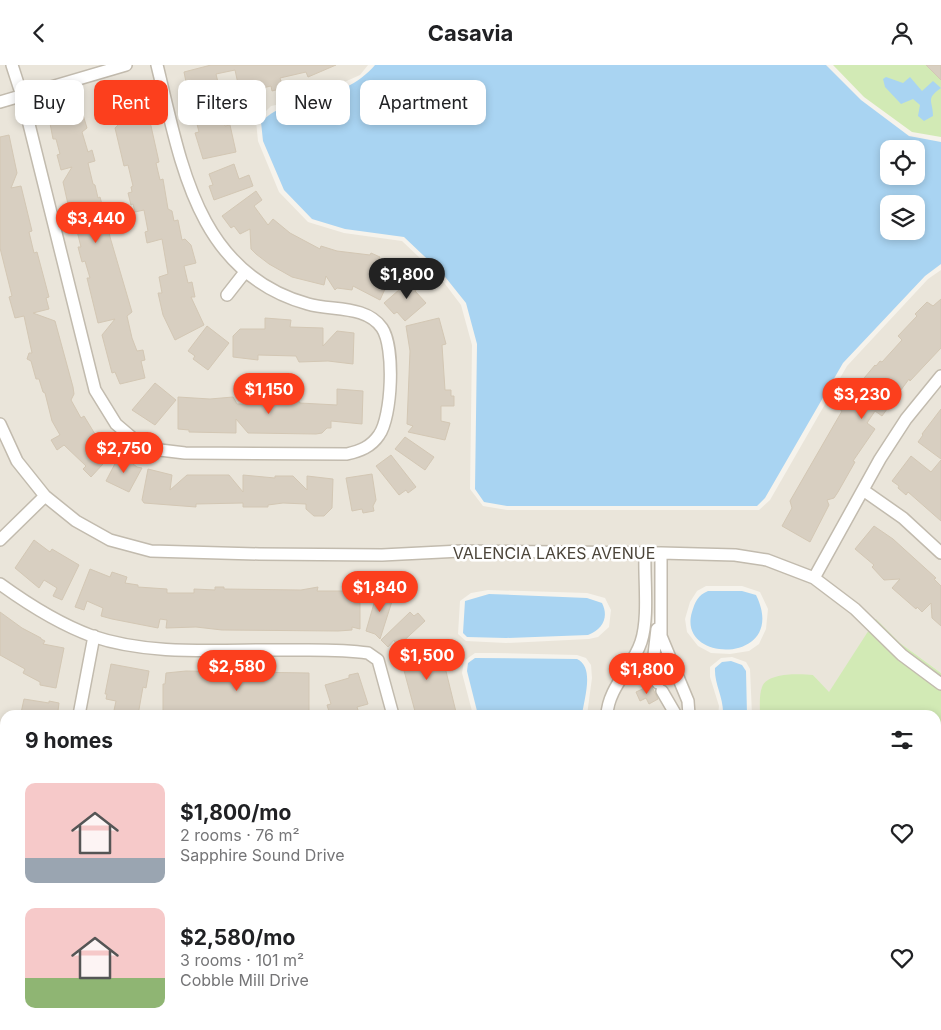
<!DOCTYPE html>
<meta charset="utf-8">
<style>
:root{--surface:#fff;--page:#f6f6f6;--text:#202124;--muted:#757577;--accent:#fc3f1d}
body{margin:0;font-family:Inter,sans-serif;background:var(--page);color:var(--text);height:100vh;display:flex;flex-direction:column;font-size:19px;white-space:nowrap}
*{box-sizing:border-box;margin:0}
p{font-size:16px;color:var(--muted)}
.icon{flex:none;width:28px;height:28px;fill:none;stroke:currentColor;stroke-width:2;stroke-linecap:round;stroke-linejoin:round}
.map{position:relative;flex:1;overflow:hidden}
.side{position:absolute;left:0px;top:645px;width:941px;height:320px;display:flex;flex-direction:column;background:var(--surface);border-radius:15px 15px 0 0;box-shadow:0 2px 8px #0003}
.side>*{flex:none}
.banner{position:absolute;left:15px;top:15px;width:500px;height:45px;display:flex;gap:10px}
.controls{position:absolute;left:880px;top:75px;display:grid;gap:10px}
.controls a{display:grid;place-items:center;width:45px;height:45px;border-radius:10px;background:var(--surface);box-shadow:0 2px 8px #0003;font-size:25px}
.price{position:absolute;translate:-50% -42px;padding:0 11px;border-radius:18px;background:var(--accent);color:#fff;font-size:16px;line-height:32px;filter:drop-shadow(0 1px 2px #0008)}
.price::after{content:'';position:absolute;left:50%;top:30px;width:15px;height:11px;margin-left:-8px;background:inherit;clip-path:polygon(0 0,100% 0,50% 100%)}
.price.selected{background:#222;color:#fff}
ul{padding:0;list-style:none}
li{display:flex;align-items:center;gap:15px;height:125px;padding:0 25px}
li span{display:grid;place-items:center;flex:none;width:140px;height:100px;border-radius:10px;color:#555}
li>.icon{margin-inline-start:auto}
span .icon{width:60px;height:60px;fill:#fffc;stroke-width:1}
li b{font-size:21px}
h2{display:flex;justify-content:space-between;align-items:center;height:60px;padding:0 25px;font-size:21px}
.pill{padding:0 18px;border-radius:10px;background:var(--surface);box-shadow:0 2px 8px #0003;font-size:18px;line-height:45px}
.pill.selected{background:var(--accent);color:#fff}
header{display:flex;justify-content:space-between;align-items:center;height:65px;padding:0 25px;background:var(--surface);font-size:22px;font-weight:700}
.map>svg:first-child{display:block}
.residential{fill:#eae5da;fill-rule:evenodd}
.green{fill:#d2eab5}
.water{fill:#a9d4f2;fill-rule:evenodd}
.building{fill:#d8cfc1;stroke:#d3c7b4}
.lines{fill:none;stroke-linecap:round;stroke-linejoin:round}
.minor-casing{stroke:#c2bbae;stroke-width:14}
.major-casing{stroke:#e6c16a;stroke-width:16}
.minor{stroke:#fff;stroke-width:11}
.major{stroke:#ffe39c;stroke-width:14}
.labels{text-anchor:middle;stroke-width:5;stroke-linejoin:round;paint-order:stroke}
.street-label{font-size:16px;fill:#4b4439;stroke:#fff}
</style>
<header><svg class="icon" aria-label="back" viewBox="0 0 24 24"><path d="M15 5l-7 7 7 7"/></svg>Casavia<svg class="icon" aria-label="person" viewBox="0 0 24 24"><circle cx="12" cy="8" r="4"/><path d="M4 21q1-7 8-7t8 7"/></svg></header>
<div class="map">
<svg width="941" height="965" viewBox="0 0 941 965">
<rect width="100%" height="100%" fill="#f6f3ec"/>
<path class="residential" d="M0,0h368l-8,10 -51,23 -38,8 -15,15 2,20 21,51 29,30 36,11 58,8 37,35 22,29 11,40 -2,144 13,17 24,4h252l11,-10 77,-134 81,-87 13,-9v403l-41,-30 -24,-23 -47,73 -16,-18h-21l-30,12 -2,28h-8l-2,-46 -4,-7 -14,-5 -11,1 -11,9v10l9,29 -1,9h-24v-16l-22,-49 -10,5 20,47v13l-24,-44 8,-64 -11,-2 -9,67 23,43h-56l5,-18 26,-48 -10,-5 -28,49 -5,22h-14l5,-37 -1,-13 -5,-7 -9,-3 -82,-2h-20l-11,8 -2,12 11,42h-468v172l-5,-10zM706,521h36l18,6 8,17 -2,20 -7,15 -10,7 -19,3 -19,-1 -13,-7 -11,-14 -2,-13 5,-17 7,-11zM488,525l99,3 18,5 6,12 -2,17 -11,10 -9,2 -83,4 -40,-2 -8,-7 2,-33 11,-8z
M0,858h5v35h-5z"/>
<path class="green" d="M833,0h108v72l-29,-5 -48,-35z
M876,554l24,24 41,30v318l-5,1v-277h-176c0,-8 -1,-20 2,-28 6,-15 38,-13 51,-12l16,17z"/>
<path class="water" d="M375,0h451l35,35 48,36 32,6v122l-16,12 -82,87 -78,135 -8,8h-250l-23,-4 -9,-13 2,-145 -11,-41 -24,-30 -38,-36 -59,-8 -33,-10 -28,-29 -21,-49 -2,-19c20,-19 26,-12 50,-20 23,-8 48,-18 64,-37zM889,84h27v27h-27zM889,139h27v27h-27z
M886,12l17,6 7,-6 12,14 11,-10 8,7c-16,11 -8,13 -8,28l-9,5 -6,-5 2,-11 -7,-6 -12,5 -16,-17 -2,-8z
M708,526h34l14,4c34,69 -80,70 -64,17 3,-10 6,-17 16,-21z
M489,529l98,4 15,5c7,14 1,26 -14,32l-82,3 -39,-1 -4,-4 2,-32z
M475,593l102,1c18,8 7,40 5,56h-104l-11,-44 1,-8z
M731,596l11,4 4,6 1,44h-24c1,-17 -9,-31 -8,-47l7,-6z
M0,823l5,9v22h-5z"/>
<path class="building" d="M211,0h125l-28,12 -2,-5 -26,6 3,10 -11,3 -1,-5 -31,7 -5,-23 -19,4 5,21 7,-2 3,11 -10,3 4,19 5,-1 6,27 -33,7 -8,-26 4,-1 -4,-16 -4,1 -6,-29 2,-1 -3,-15z
M926,0h15v15z
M142,21l3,14 -3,1 3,17 4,-1 10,45 -3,1 4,17 3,-1 5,30 4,2 2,10 4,-1 4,20 3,-1 6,6 5,18 -12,3 4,17 4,-1 3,15h-4l13,28 -29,15 -12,-25 -5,-22h4l-3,-16 9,-3 -6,-35 -15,4 -2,-11 3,-1 -4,-21 -9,2 -2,-8 -2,1 -3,-12 4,-1 -1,-5 2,-1 -5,-21 -4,1 -9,-38 4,-4 -5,-20 -4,1 -2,-12z
M80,40l7,23 -5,4 6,20 4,-2 3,11 -7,2 5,21 2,1 3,13 2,-1 5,18 4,2 -2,3 3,17 22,75 -5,4 5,22 5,13 6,-1 2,10 -4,1 4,17 -25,6 -5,-12 -3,1 -10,-38 13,-16 -17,4 -11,-45h3l-5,-17 -3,1 -4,-15h3l-4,-16h-3l-11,-49 9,-15 -11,3 -4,-15 3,-1 -4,-15h-3l-5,-26z
M9,70l8,38 -6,15 10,-2 11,45 -3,1 5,21 3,-1 12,45 -3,1 3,11 -16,4 22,8 18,66 1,7 -3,6 10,18 3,-2 17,28 3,-3 11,10 -24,26 -8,-8 3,-3 -22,-21 -7,5 -6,-10 9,-5 -8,-14 -7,-28 -2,-1 -4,-13h-3l-5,-18 -4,-2 2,-6h3l-8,-37 -9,2 -6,-21 3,-1 -12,-48v-111z
M234,99l5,15 10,-4 4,11 -39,14 -5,-14 4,-1 -4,-11z
M256,126l6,9 -8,6 14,19 5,-6 17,14 30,16 1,-3 16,5 33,4 1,-2 9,4 -2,5 16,7 -14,31 -27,-14 -1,4 -15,-2 -2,2 -9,-14 -2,9 -32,-8 -23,-13 -13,-10 -5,-5 -1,-20 -10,5 -6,-8 -3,2 -9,-12z
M416,210l7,9 -8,7 11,12 -21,18 -8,-9 -3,2 -10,-11z
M941,234v49l-31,33 -1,-2 -27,37 -7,-5 -8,12 8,6 -22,32 2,1 -17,30 -4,6 -7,2 2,5 -19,37 -28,-16 10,-18 -2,-7 52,-90 -3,-2 5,-8 14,-20 2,2 15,-18 1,1 4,-5 2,1 20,-22 -4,-4 19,-20 -2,-2 12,-12 6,4z
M265,253l26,2 -1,7 33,1v18l14,-15 17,2 -1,31 -25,-3 -29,1 -3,-6 -38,-1v5l-25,-3v-21l7,-7h25z
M439,253l7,26 -4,1 3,45h6v6h3v10h-13v15l9,2 -5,17 -37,-8 5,-6 -6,-2 3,-73 -4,-25z
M207,261l22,17 -21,27 -15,-11 2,-3 -7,-5z
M155,318l21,17 -21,25 -23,-15z
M337,324l26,2 -1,33 -31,-3v7h-4l-5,5 -6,1 -68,-1 -12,-14v14l-47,-1v-2l-11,-1v-32l32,2 23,-2 4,7h21l21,-4v-6h12v4h6l3,5 37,2z
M941,344v50l-23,-17 5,-7 -1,-1z
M405,372l29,20 -9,13 -30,-21z
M120,389l17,13 5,1 -13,24 -23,-11z
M391,390l25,32 -8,6 -2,-3 -7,5 -23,-29z
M911,391l20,16 10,-12v61l-33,-29 -2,3 -8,-7 1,-2 -7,-5z
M148,404l24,6 -2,15 17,-15h42l14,17v-17l32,3v-2h18l14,14v-14l26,3 -1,29 -8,8h-10l-8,-7v-5l-23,-1 -15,2v2h-25v-4l-47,1v3l-52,-4 -2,-3z
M372,409l4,26 -3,6 1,5 -11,2 -1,-4 -10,2 -6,-33z
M874,461l19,13 43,39 -2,1 7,7v40l-9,-8 -1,-15 -9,9 -5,-5 -1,2 -24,-21 8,-9 -16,1 -12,-13 2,-2 -19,-16z
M34,475l16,12 2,-3 27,16 -17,35 -9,-4 4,-8 -13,-8 -5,8 -24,-20z
M90,504l20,8 2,-5 15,5 -2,6 13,2v2l29,2v4h27v-4l21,1v-3h9v2l77,1 17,-3 -1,4h43v38l-8,-2v3l-14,1 -116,-1 -26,-3 -30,1 1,-8 -7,-1 -2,9 -46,-9 -11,-3 2,-8 -16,-7 -3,9 -9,-3z
M382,526l12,4 -14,44 -5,-5 -9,-3 11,-38 4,1z
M0,547l22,16 19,10v1l4,2 -2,3 21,4 -8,40 -16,-3v-3l-17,-9 2,-4 -25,-14z
M410,547l4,4 4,-3 7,8 -28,26 -3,-7 -6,7 -7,-7z
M435,575l3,8 -5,1 6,16 5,-2 12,49 -4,3h-36l-17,-63z
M111,599l38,7 -3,17 -3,-1 -5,28h-25l3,-14 -10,-2 1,-5h-2z
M186,606l123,2v40l-146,-2v-27h2l1,-11z
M358,608l10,31 -11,3 2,6 -29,2 -3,-10 4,-1 -6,-19 24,-7v-3z
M651,620l7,14 -9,5 -3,-6 -6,3 -4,-9z
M24,634l25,4v-2l10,2 -1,8 -2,4 -35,-2z"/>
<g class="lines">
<defs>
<path id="minor" d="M12,0l10,31 73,294 21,34 20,17 24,9 25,3 162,1c13,-3 24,-7 32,-19 13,-18 16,-88 3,-107 -16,-23 -50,-17 -74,-24 -112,-31 -127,-142 -151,-239
M0,37l126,-37
M227,230l18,-23
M0,359l17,37 28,35 31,25 34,19 41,11 108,3 123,1 79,-4 200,2 74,2 32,5 47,18 41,31 47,46 39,29
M863,425l40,28 38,35
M0,475l45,-44
M661,488v83l27,65 1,14
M814,513l66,-119 26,-40 35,-43
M0,519c29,21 59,40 92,52 61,21 133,13 197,14 26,0 53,-1 79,3l10,7 15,55
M657,564l-5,43 6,11
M662,626l14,24
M79,650l15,-79
M607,650c1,-27 26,-48 34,-73 8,-24 3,-62 4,-88
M587,965l1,-5
M607,965v-5"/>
<path id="major" d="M0,929h5
M0,946h5
M936,949h5
M0,962l174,3"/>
</defs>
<use href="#minor" class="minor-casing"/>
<use href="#major" class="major-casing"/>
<use href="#minor" class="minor"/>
<use href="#major" class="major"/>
</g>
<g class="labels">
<g class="street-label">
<text x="554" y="494">VALENCIA LAKES AVENUE</text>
</g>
</g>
</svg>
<div class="controls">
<a><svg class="icon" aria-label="locate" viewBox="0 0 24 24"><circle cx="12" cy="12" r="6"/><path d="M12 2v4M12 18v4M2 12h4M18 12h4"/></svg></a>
<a><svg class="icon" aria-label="layers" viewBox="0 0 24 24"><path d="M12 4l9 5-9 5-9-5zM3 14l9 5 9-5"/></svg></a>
</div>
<b class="price" style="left:96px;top:179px">$3,440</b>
<b class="price selected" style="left:407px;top:235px">$1,800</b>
<b class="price" style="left:269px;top:350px">$1,150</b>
<b class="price" style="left:862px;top:355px">$3,230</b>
<b class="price" style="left:124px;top:409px">$2,750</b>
<b class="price" style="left:380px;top:548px">$1,840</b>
<b class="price" style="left:427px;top:616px">$1,500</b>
<b class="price" style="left:237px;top:627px">$2,580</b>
<b class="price" style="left:647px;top:630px">$1,800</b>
<div class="banner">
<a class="pill">Buy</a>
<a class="pill selected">Rent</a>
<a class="pill">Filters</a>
<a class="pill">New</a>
<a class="pill">Apartment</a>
</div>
<section class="side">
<h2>9 homes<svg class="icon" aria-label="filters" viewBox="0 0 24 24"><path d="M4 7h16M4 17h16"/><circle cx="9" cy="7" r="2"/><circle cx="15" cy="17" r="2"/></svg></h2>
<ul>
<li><span style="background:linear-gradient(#f6c9c9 75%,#9aa5b1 0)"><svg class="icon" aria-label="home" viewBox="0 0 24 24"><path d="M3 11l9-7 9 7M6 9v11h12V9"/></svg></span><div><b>$1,800/mo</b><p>2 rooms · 76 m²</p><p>Sapphire Sound Drive</p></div><svg class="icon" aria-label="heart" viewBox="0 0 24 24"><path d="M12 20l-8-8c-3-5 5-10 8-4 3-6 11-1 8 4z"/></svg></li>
<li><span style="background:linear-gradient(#f6c9c9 70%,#8fb573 0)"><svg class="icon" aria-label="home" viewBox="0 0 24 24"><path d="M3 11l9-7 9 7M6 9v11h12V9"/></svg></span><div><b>$2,580/mo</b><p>3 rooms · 101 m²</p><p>Cobble Mill Drive</p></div><svg class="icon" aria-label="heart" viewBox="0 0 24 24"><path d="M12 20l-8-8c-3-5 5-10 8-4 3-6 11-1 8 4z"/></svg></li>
</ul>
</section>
</div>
